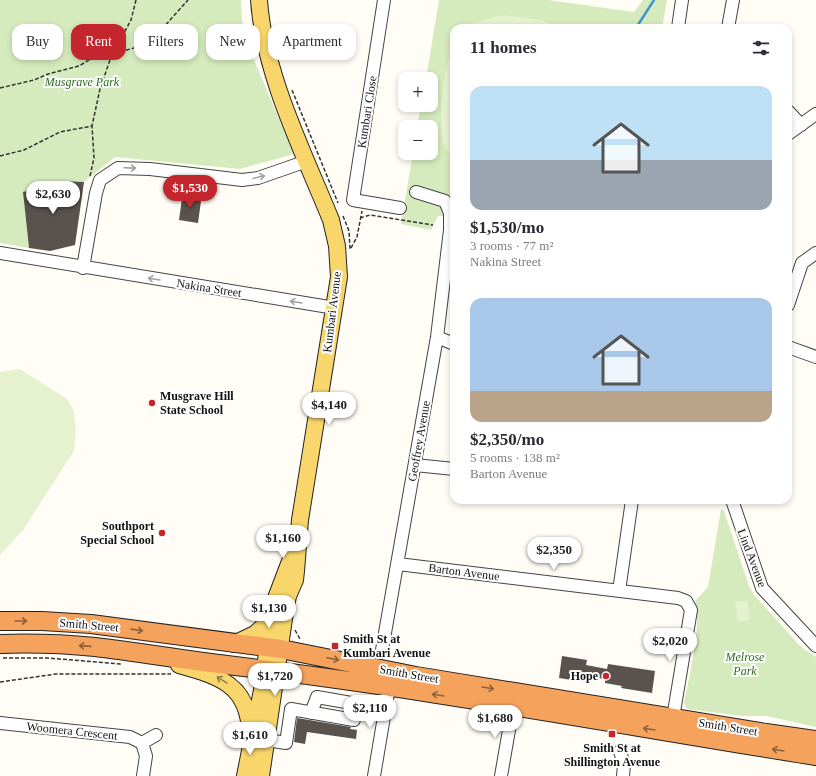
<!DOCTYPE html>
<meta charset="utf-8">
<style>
:root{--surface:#fff;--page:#f2f2f3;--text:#2b2b33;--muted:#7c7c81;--accent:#c4262e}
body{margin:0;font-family:"Times New Roman",serif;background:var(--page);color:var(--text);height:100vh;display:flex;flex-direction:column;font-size:15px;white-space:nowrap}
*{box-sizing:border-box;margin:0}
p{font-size:13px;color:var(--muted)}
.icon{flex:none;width:22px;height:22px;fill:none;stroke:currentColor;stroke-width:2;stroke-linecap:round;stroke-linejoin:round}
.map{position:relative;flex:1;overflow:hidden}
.panel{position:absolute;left:450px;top:24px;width:342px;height:480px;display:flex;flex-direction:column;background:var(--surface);border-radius:12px;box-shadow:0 2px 6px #0003}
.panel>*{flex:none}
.guide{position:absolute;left:12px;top:24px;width:378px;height:36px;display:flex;gap:8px}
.buttons{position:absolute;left:398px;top:72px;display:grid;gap:8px}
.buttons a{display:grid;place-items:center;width:40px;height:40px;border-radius:8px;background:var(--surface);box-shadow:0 2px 6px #0003;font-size:20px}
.price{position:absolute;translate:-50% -34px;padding:0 9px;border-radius:14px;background:#fff;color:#222;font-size:13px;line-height:26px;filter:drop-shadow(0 1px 2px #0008)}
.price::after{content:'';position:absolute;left:50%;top:24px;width:12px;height:9px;margin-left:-6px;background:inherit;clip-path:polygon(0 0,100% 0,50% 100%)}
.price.selected{background:var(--accent);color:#fff}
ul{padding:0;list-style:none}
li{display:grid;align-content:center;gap:8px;height:212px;padding:0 20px}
li span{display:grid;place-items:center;height:124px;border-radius:12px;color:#555}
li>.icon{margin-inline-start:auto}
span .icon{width:72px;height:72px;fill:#fffc;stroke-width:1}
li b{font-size:17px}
h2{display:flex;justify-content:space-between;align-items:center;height:48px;padding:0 20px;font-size:17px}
.chip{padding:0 14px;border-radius:12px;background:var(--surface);box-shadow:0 2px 6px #0003;font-size:14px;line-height:36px}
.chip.selected{background:var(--accent);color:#fff}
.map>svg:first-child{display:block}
.green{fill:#d5ebbd}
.pitch{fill:#e6f2cf}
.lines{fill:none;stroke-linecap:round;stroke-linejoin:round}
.stream{stroke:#3f96cf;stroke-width:2.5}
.building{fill:#5a524d}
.minor-casing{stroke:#444;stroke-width:14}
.major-casing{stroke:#222;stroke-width:18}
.highway-casing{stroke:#222;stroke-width:20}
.path{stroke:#333;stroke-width:1.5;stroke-dasharray:4 2;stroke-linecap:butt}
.minor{stroke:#fff;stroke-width:12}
.major{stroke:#f9d66b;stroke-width:16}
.highway{stroke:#f5a25d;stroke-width:18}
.oneway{stroke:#a0a0a0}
.oneway2{stroke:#8e613b}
.oneway3{stroke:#917d42}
.poi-dot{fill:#c4262e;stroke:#fff;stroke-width:1.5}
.labels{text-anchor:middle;stroke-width:4;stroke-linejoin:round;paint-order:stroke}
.park-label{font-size:12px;font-style:italic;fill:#2f6b1f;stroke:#fff}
.street-label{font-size:12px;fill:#111;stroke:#fff}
.poi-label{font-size:12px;font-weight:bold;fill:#111;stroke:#fff;text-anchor:start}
</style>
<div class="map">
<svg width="816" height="776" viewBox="0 0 816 776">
<rect width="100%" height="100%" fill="#fffdf5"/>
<path class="green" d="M0,0h241l2,34 51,120 -54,15 -125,-12 -31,25 -20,-1 -41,11 6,56 -29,-5z
M439,0h109l86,12 9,-12h24l-5,28h-208v189l-16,-1 -7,14 -30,-6 12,-71h18v-26h-14l4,-22h10v-26h-5z
M721,509l3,2 25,75 5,9 46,51 16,11v70l-49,-11h-26l-54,-7 -3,-6c5,-27 18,-76 11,-102l13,-14z"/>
<path class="pitch" d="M502,15l38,5 23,8h-98l2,-3z
M454,47v113c-3,-5 -8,-10 -10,-15 -7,-20 -1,-80 10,-98z
M20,369l47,30 7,12 2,21 -2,19 -51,79 -23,25v-183z
M747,601l3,19 -12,2 -3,-20z"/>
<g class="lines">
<path class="stream" d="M636,28l18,-28"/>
</g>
<path class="building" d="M64,181l20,1 -9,63 -25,6 -21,-3 -6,-56z
M187,195l10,1v5h4l-3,22 -19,-3 3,-22 5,1z
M562,656l25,4 -1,5 21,4 1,-5 47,7 -3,22 -31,-5 1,-2 -17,-3v-4l-20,-3 -1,6 -25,-4z
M297,718l54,9 -1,2 7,1 -1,9 -49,-7 -2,12 -11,-2z"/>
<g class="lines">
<defs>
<path id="minor" d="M384,0l-31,200 47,8
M678,28l4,-28
M728,28l5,-28
M788,111l13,14
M788,134l28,-20
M0,253l335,55
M83,268l13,-75 4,-13 18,-12 32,1 92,11 16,-2 49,-17
M788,305l14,-42 14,-10
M437,337l17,7
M788,347l28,10
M415,465l39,4
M732,500l30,88 54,58
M398,564l280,34 8,3 5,9 -18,108
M619,591l13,-91
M382,650l55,-313 13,-107v-17l-5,-12 -29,-9
M0,723l130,14 12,6 4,13 -3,20
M267,740l19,3 5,-34 63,11 3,-16 -40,-7 -6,16
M142,743l14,-8
M620,751l4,14 -1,11
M374,776l15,-89
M501,776l12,-69"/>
<path id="major" d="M259,0c5,74 44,151 72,220l6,26 2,31 -39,243 -4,51 -1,9 -7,16 -3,16 -24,164
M234,644l21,-10 16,-15
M179,665c40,11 70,20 71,68
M245,776l18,-91 9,-73 4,-14 16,-42"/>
<path id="highway" d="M0,621h42l49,3 190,25 135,27 350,57 50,7
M0,644c32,-1 64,0 95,3 44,5 88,13 132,18 197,23 393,60 589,91"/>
</defs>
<use href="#minor" class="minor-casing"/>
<use href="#major" class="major-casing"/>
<use href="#highway" class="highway-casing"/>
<path class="path" d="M0,88l34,-8 14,-6 31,-8 10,-6 45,-12 28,-19 26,-29
M292,90l46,113
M0,156l24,-6 36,-18 32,-6 8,-37 11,-32 20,-37 5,-20
M90,176l4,-18 -2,-32
M343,216l6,15 1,18
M360,218l10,-3 63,10
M351,248l6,-11 5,-26
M295,630l5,9
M3,658h44l74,6
M0,682l56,-8h115"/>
<use href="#minor" class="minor"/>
<use href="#major" class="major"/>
<use href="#highway" class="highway"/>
</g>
<defs><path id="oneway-shaft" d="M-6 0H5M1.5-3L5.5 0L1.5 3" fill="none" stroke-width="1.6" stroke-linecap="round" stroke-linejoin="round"/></defs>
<g class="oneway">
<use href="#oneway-shaft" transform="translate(130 168) rotate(2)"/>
<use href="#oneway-shaft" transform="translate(259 177) rotate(-14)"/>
<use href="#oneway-shaft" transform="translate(154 279) rotate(-171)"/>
<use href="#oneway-shaft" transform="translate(296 302) rotate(-171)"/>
</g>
<g class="oneway2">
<use href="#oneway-shaft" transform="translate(21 621)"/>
<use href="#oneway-shaft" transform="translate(137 630) rotate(8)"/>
<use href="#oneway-shaft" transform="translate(85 646) rotate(-176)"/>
<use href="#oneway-shaft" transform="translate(333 659) rotate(12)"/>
<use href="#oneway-shaft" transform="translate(488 688) rotate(9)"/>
<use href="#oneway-shaft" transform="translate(438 695) rotate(-171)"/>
<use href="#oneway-shaft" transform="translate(649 729) rotate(-171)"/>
<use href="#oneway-shaft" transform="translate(778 750) rotate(-171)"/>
</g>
<use class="oneway3" href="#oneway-shaft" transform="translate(222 680) rotate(-149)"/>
<g class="poi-dot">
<circle cx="152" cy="403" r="4"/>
<circle cx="162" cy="533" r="4"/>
<rect x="331" y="642" width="8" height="8" rx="2"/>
<circle cx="606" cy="676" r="4"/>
<rect x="608" y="730" width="8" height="8" rx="2"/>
</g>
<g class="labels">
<g class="park-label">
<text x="82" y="86">Musgrave Park</text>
<text x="745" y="661">Melrose<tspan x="745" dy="14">Park</tspan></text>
</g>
<g class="street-label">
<text transform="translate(367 112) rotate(-81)" y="4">Kumbari Close</text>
<text transform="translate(209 288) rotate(9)" y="4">Nakina Street</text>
<text transform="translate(332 312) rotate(-83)" y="4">Kumbari Avenue</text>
<text transform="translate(419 441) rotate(-80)" y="4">Geoffrey Avenue</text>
<text transform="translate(752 558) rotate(69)" y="4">Lind Avenue</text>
<text transform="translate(464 572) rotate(7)" y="4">Barton Avenue</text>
<text transform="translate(89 625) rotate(5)" y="4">Smith Street</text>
<text transform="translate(409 674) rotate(10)" y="4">Smith Street</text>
<text transform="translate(728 727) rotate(9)" y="4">Smith Street</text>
<text transform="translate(72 731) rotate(6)" y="4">Woomera Crescent</text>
</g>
<g class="poi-label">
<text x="160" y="400">Musgrave Hill<tspan x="160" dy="14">State School</tspan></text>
<text x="154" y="530" text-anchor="end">Southport<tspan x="154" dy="14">Special School</tspan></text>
<text x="343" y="643">Smith St at<tspan x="343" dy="14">Kumbari Avenue</tspan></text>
<text x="598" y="680" text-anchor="end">Hope</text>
<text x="612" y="752" text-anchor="middle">Smith St at<tspan x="612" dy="14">Shillington Avenue</tspan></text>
</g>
</g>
</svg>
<div class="buttons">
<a>+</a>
<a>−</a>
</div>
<b class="price selected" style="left:190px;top:209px">$1,530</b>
<b class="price" style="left:53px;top:215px">$2,630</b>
<b class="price" style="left:329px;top:426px">$4,140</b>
<b class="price" style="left:283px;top:559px">$1,160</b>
<b class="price" style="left:554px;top:571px">$2,350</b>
<b class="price" style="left:269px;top:629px">$1,130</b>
<b class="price" style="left:670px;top:662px">$2,020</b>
<b class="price" style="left:275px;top:697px">$1,720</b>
<b class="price" style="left:370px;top:729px">$2,110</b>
<b class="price" style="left:495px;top:739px">$1,680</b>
<b class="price" style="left:250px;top:756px">$1,610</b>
<div class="guide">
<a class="chip">Buy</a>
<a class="chip selected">Rent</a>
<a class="chip">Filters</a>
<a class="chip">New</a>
<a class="chip">Apartment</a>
</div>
<section class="panel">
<h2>11 homes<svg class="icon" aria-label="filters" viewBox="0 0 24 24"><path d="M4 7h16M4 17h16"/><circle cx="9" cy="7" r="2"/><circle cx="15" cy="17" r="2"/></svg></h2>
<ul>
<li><span style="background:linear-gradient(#bfe0f5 60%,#9aa5b1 0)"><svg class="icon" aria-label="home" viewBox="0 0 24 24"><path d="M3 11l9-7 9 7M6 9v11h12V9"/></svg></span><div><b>$1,530/mo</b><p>3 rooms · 77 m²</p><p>Nakina Street</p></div></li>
<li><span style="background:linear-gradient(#a9c7e8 75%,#b9a48a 0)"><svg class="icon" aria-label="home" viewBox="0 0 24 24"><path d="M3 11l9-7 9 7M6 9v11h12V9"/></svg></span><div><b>$2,350/mo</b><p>5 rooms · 138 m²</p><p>Barton Avenue</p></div></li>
</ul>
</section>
</div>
